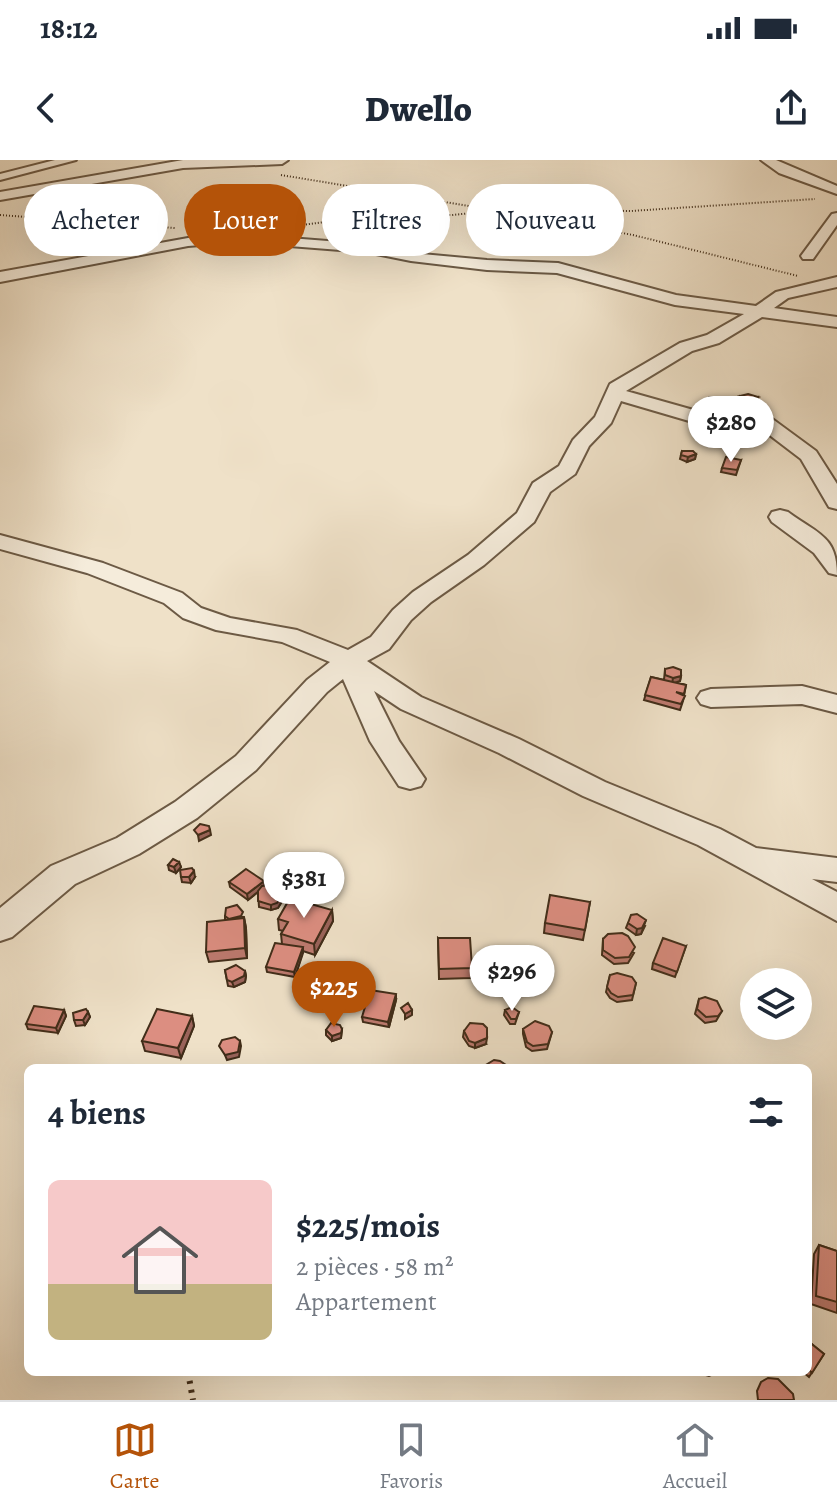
<!DOCTYPE html>
<html lang="fr">
<meta charset="utf-8">
<style>
:root{--surface:#fff;--page:#f2f2f3;--text:#1f2937;--muted:#747a83;--line:#e0e1e3;--accent:#b45309}
body{margin:0;font-family:Alegreya,serif;background:var(--page);color:var(--text);height:100vh;display:flex;flex-direction:column;font-size:30px;white-space:nowrap}
*{box-sizing:border-box;margin:0}
p{font-size:26px;color:var(--muted)}
.icon{flex:none;width:44px;height:44px;fill:none;stroke:currentColor;stroke-width:2;stroke-linecap:round;stroke-linejoin:round}
.map{position:relative;flex:1;overflow:hidden}
.side{position:absolute;left:24px;top:904px;width:788px;height:312px;display:flex;flex-direction:column;background:var(--surface);border-radius:12px;box-shadow:0 8px 32px #0002}
.side>*{flex:none}
.hud{position:absolute;left:24px;top:24px;width:790px;height:72px;display:flex;gap:16px}
.tools{position:absolute;left:740px;top:808px;display:grid;gap:16px}
.tools a{display:grid;place-items:center;width:72px;height:72px;border-radius:50%;background:var(--surface);box-shadow:0 8px 32px #0002;font-size:40px}
.price{position:absolute;translate:-50% -68px;padding:0 18px;border-radius:28px;background:#fff;color:#222;font-size:26px;line-height:52px;filter:drop-shadow(0 2px 4px #0008)}
.price::after{content:'';position:absolute;left:50%;top:48px;width:24px;height:18px;margin-left:-12px;background:inherit;clip-path:polygon(0 0,100% 0,50% 100%)}
.price.selected{background:var(--accent);color:#fff}
ul{padding:0;list-style:none}
li{display:flex;align-items:center;gap:24px;height:200px;padding:0 24px}
li+li{border-top:2px solid var(--line)}
li span{display:grid;place-items:center;flex:none;width:224px;height:160px;border-radius:12px;color:#555}
li>.icon{margin-inline-start:auto}
span .icon{width:96px;height:96px;fill:#fffc;stroke-width:1}
li b{font-size:34px}
h2{display:flex;justify-content:space-between;align-items:center;height:96px;padding:0 24px;font-size:34px}
.chip{padding:0 28px;border-radius:36px;background:var(--surface);box-shadow:0 8px 32px #0002;font-size:28px;line-height:72px}
.chip.selected{background:var(--accent);color:#fff}
.status{display:flex;justify-content:space-between;align-items:center;height:56px;padding:0 40px;background:var(--surface);direction:ltr}
.status svg{height:22px;fill:currentColor}
header{display:flex;justify-content:space-between;align-items:center;height:104px;padding:0 24px;background:var(--surface);font-size:36px;font-weight:800}
.menu{display:flex;justify-content:space-around;align-items:center;height:112px;border-top:2px solid var(--line);background:var(--surface);font-size:22px;color:var(--muted)}
.menu a{display:grid;justify-items:center;gap:4px}
.menu .selected{color:var(--accent)}
.map>svg:first-child{display:block}
.lines{fill:none;stroke-linecap:round;stroke-linejoin:round}
.minor-casing{stroke:#6c5a45;stroke-width:4}
.path-far1{stroke:#412d19;stroke-width:2;stroke-dasharray:1 2;stroke-linecap:butt}
.path{stroke:#412d19;stroke-width:6;stroke-dasharray:3 6;stroke-linecap:butt}
.minor{fill:#f5ecdb;fill-rule:evenodd}
.wall{fill:#bd7a6f;stroke:#412d19;stroke-width:2}
.shaded-wall{fill:#9a635a;stroke:#412d19;stroke-width:2}
.building{fill:#dc8e81;stroke:#412d19;stroke-width:2}
</style>
<div class="status"><b>18:12</b><svg viewBox="0 0 49 12"><path d="M0 12V9h3v3zM5 12V6h3v6zM10 12V3h3v9zM15 12V0h3v12zM26 1h20v11H26zM47 4h2v5h-2z"/></svg></div>
<header><svg class="icon" aria-label="back" viewBox="0 0 24 24"><path d="M15 5l-7 7 7 7"/></svg>Dwello<svg class="icon" aria-label="share" viewBox="0 0 24 24"><path d="M12 15V3M7 8l5-5 5 5M5 13v7h14v-7"/></svg></header>
<div class="map">
<svg width="837" height="1240" viewBox="0 0 837 1240">
<rect width="100%" height="100%" fill="#efe1c8"/>
<filter id="stains"><feTurbulence type="fractalNoise" baseFrequency=".0025" numOctaves="4"/><feColorMatrix values="0 0 0 0 .2 0 0 0 0 .09 0 0 0 0 .02 0 0 0 .5 -.17"/></filter>
<radialGradient id="worn" r=".72"><stop offset=".6" stop-color="#630" stop-opacity="0"/><stop offset="1" stop-color="#630" stop-opacity=".3"/></radialGradient>
<g class="lines">
<defs>
<path id="minor" d="M55,0h21l-76,20v-6z
M183,0h105l-6,4 -99,4 -183,32v-8z
M761,0h15l61,26v8l-58,-21z
M837,53v12l-24,34h-10l-2,-3 31,-42z
M238,74l128,10 45,9 76,7 71,3 118,32 80,11 20,-14 61,-15v10l-49,11 -14,10 63,9v10l-75,-10 -43,26 -27,8 -66,40 71,20 32,-1 38,5 49,36 21,33v25l-8,-2 -28,-48 -46,-35 -59,-1 -75,-22 -10,22 -22,23 -14,28 -25,18 -16,30 -50,43 -53,37 -20,18 -22,29 -22,12 54,36 98,42 86,43 115,47 36,19 81,10v24l-25,-3 25,13v29l-139,-76 -115,-49 -84,-43 -98,-44 -27,-18 25,50 26,38 -4,7 -11,3 -11,-3 -29,-45 -27,-62 -16,13 -71,78 -59,48 -58,36 -64,30 -63,53 -12,4v-33l51,-42 66,-28 58,-36 61,-46 71,-76 23,-18 -48,-20 -66,-12 -33,-12 -19,-15 -77,-30 -87,-24v-14l103,28 79,30 19,15 29,10 67,12 51,20 23,-13 22,-27 20,-18 55,-37 49,-42 16,-30 26,-17 14,-26 22,-23 15,-33 70,-41 27,-8 37,-21 -69,-9 -118,-32 -70,-3 -76,-9 -45,-9 -128,-10 -50,4 -188,36v-10l188,-34z
M780,350l8,2c30,22 49,24 49,63l-8,-2 -15,-20 -42,-31 -3,-5 3,-5z
M802,526l35,9v18l-35,-9 -91,3 -10,-3 -4,-6 4,-6 10,-3z"/>
</defs>
<use href="#minor" class="minor-casing"/>
<path class="path-far1" d="M281,15l212,35
M506,52l127,23 165,41
M0,55l175,13
M294,66l94,-12 64,1 62,-6 117,2 184,-12"/>
<path class="path" d="M188,1212l5,28"/>
<use href="#minor" class="minor"/>
</g>
<path class="wall" d="M740,236l17,6 -4,1 5,7 -11,3 -6,-4 1,-5 4,-1 -7,-2z
M729,241l-1,5 -6,9 -20,-4 1,-5z
M682,291l14,3 -1,5 -8,3 -7,-3z
M741,300l-5,15 -15,-3 1,-4z
M665,509l16,7 -1,5 -4,1 10,3 -3,16 -3,9 -36,-10 7,-23 13,3z
M179,702l2,5 -5,6 -7,-3 -1,-5z
M181,717h14l-4,6 -9,-1z
M264,721v5l20,12 -6,10 -7,2 -12,-3 -1,-15 -10,8 -18,-13 -1,-5z
M590,742l-7,38 -39,-7 1,-10z
M332,750l1,11 -18,34 -12,-4 -8,26 -28,-5 -1,-5 16,-23 -1,-10 2,-3 -4,-1 -1,-11z
M225,756l19,1 2,11 1,30 -38,4 -3,-10 19,-32z
M628,763l17,3 -4,8 -5,1 -10,-7z
M438,778l34,30 -1,10 -32,1z
M603,779l31,14 -6,10 -14,1 -12,-9z
M686,786l-11,31 -23,-8 1,-6z
M225,810l20,1 1,5 -1,6 -11,5 -6,-1z
M610,815l26,8 -4,17 -15,2 -7,-4 -4,-6z
M699,839l23,12 -6,10 -11,2 -10,-9z
M396,840l-7,27 -26,-5 -1,-5z
M64,850l2,6 -8,17 -30,-4 -2,-5z
M505,850l14,2 -4,12h-5l-6,-9z
M88,852l2,5 -5,8 -9,1 -2,-6z
M192,856l2,10 -13,32 -36,-7 -3,-10z
M342,869l-1,9 -9,3 -6,-6v-5z
M523,869l29,3 -5,17 -15,2 -6,-4 -3,-13z
M464,871l22,13 -11,4 -6,-2 -6,-9z
M819,1085l18,6v62l-26,-9 3,-50z
M808,1181l16,13 -15,23 -6,-5h5z
M698,1212h20l-9,4 -10,-3z"/>
<path class="shaded-wall" d="M758,237l-1,5 -9,2 1,-4z
M759,246l-1,4 -11,3 1,-5z
M696,294l-1,5 -8,3 1,-5z
M681,516l-1,5 -8,3 1,-6z
M210,670l1,5 -12,6 -1,-6z
M179,702l2,5 -5,6 -2,-6z
M194,711l1,6 -4,6 -2,-6z
M264,721l1,5 -17,14 -1,-6z
M284,733v5l-6,10 -7,2v-5z
M332,750l1,11 -18,34 -1,-11z
M244,758l2,10 1,30 -2,-10z
M646,760l-5,14 -5,1 1,-6z
M303,787v6l-8,24 -1,-5z
M245,811l1,5 -1,6 -11,5 -2,-5z
M396,834v6l-7,27 -1,-5z
M64,850l2,6 -8,17 -2,-5z
M412,850v5l-7,4v-5z
M88,852l2,5 -5,8 -2,-5z
M192,856l2,10 -13,32 -3,-10z
M342,869l-1,9 -9,3v-5z
M487,878l-1,6 -11,4v-5z
M240,881l1,5 -2,11 -12,3 -2,-5z"/>
<path class="building" d="M748,234l10,3 -9,3 -9,-4z
M709,237l20,4 -6,9 -20,-4z
M752,242l7,4 -11,2 -6,-4z
M682,291h11l3,3 -8,3 -7,-2z
M726,297l15,3 -4,10 -15,-2z
M673,507l8,3v6l-8,2 -8,-3v-6z
M651,517l35,8 -2,9 -8,-2 9,4 -4,8 -36,-9z
M200,664l9,2 1,4 -12,5 -4,-5z
M173,699l6,3 -5,5 -6,-2z
M192,708l2,3 -5,6h-8l-1,-7z
M246,709l18,12 -17,13 -18,-12z
M276,724l8,9 -7,10 -6,2 -13,-4v-10l4,-5z
M550,735l40,7 -5,28 -40,-7z
M290,738l42,12 -18,34 -33,-10 7,-12 -10,-3z
M237,745l6,7 -2,4 -12,3 -4,-3 1,-8z
M637,754l9,6 -4,8 -5,1 -9,-6 3,-8z
M244,758l1,30 -39,4 1,-30z
M622,773l6,3 7,11 -6,10 -14,1 -12,-8v-11l5,-5z
M438,778h32l2,30 -33,1z
M663,778l23,8 -9,26 -24,-9z
M275,783l28,4 -9,25 -28,-5z
M236,805l9,6 -1,5 -12,6 -5,-2 -2,-10z
M617,813l15,4 4,6 -3,12 -15,2 -7,-4 -4,-6 3,-12z
M370,830l26,4 -8,28 -26,-5z
M705,837l12,4 5,10 -4,5 -12,1 -9,-8 2,-10z
M408,843l4,7 -7,4 -4,-6z
M34,846l30,4 -8,18 -30,-4z
M512,847l7,5 -3,7h-5l-6,-9z
M86,849l2,3 -5,8h-9l-1,-7z
M157,849l35,7 -14,32 -36,-7z
M535,861l14,5 3,6 -4,12 -15,2 -6,-4 -4,-13z
M331,863l9,2 2,4 -1,4 -9,3 -6,-6z
M470,863l13,1 4,4v10l-12,5 -6,-2 -5,-10z
M235,877l5,4 -2,11 -13,3 -6,-9 3,-6z
M494,900l6,1 6,4v3h-22v-2z
M819,1085l18,6v51l-21,-6z
M808,1181l16,13 -12,19 -4,-4z
M768,1218l10,1 15,15 1,6h-36l-1,-9 4,-9z"/>
<rect width="100%" height="100%" filter="url(#stains)"/>
<rect width="100%" height="100%" fill="url(#worn)"/>
</svg>
<div class="tools">
<a><svg class="icon" aria-label="layers" viewBox="0 0 24 24"><path d="M12 4l9 5-9 5-9-5zM3 14l9 5 9-5"/></svg></a>
</div>
<b class="price" style="left:731px;top:304px">$280</b>
<b class="price" style="left:304px;top:760px">$381</b>
<b class="price" style="left:512px;top:853px">$296</b>
<b class="price selected" style="left:334px;top:869px">$225</b>
<div class="hud">
<a class="chip">Acheter</a>
<a class="chip selected">Louer</a>
<a class="chip">Filtres</a>
<a class="chip">Nouveau</a>
</div>
<section class="side">
<h2>4 biens<svg class="icon" aria-label="filters" viewBox="0 0 24 24"><path d="M4 7h16M4 17h16"/><circle cx="9" cy="7" r="2"/><circle cx="15" cy="17" r="2"/></svg></h2>
<ul>
<li><span style="background:linear-gradient(#f6c9c9 65%,#c2b280 0)"><svg class="icon" aria-label="home" viewBox="0 0 24 24"><path d="M3 11l9-7 9 7M6 9v11h12V9"/></svg></span><div><b>$225/mois</b><p>2 pièces · 58 m²</p><p>Appartement</p></div></li>
</ul>
</section>
</div>
<nav class="menu">
<a class="selected"><svg class="icon" aria-label="map" viewBox="0 0 24 24"><path d="M3 6l6-2 6 2 6-2v14l-6 2-6-2-6 2zM9 4v14M15 6v14"/></svg>Carte</a>
<a><svg class="icon" aria-label="saved" viewBox="0 0 24 24"><path d="M7 4h10v16l-5-4-5 4z"/></svg>Favoris</a>
<a><svg class="icon" aria-label="home" viewBox="0 0 24 24"><path d="M3 11l9-7 9 7M6 9v11h12V9"/></svg>Accueil</a>
</nav>
